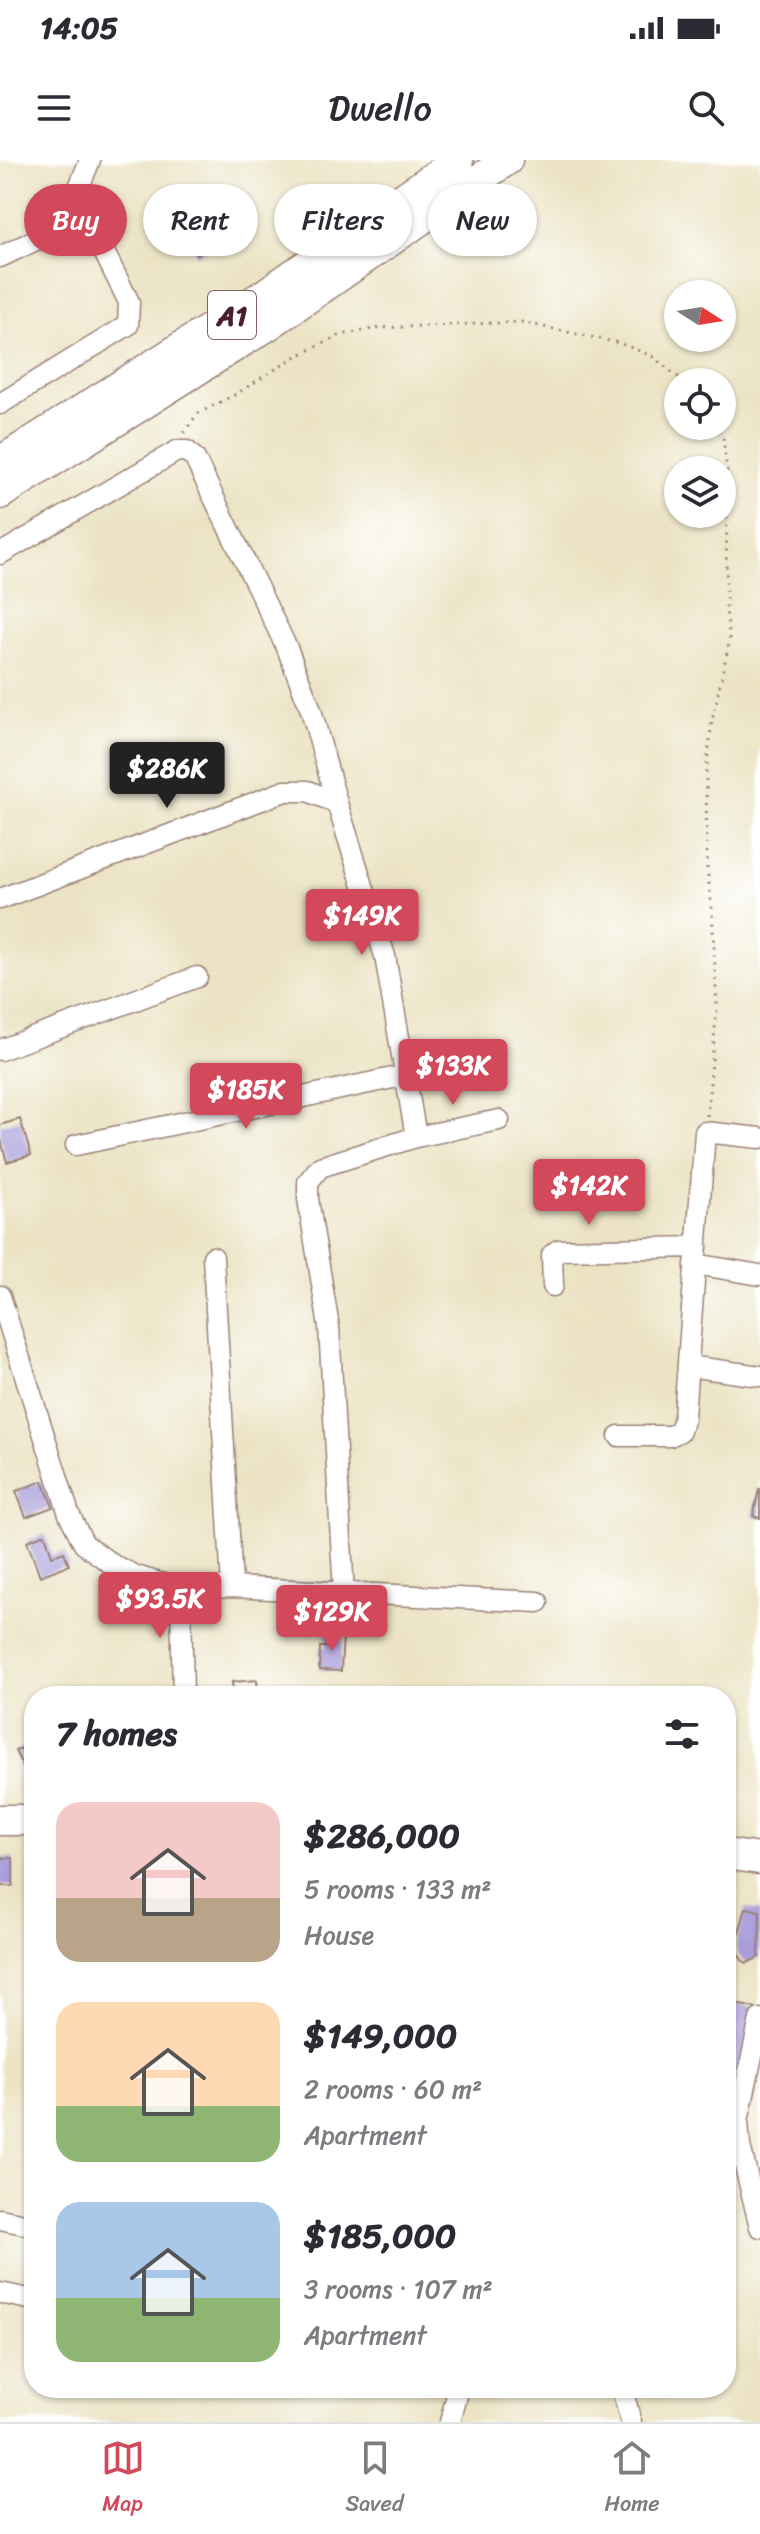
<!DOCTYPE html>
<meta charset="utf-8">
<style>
:root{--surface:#fff;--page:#f7f7f7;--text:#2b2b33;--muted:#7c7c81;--line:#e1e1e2;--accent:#d1495b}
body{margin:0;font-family:Sriracha,sans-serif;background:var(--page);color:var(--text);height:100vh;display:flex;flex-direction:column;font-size:30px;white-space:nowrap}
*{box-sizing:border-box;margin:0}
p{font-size:26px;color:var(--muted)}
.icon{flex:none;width:44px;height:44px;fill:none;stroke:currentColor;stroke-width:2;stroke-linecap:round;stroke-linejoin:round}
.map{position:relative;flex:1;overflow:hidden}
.sheet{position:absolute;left:24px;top:1526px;width:712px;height:712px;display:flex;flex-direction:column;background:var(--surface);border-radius:32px;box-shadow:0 2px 6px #0004}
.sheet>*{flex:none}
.top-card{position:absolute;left:24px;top:24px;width:712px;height:72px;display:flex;gap:16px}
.needle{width:52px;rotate:102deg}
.tools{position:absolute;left:664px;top:120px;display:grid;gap:16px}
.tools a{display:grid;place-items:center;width:72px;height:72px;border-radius:50%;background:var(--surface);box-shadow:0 2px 6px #0004;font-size:40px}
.price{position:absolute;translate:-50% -68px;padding:0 18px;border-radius:8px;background:var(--accent);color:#fff;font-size:26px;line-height:52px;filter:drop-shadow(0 2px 4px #0008)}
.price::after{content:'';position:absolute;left:50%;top:48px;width:24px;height:18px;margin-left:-12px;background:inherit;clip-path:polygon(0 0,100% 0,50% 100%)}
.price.on{background:#222;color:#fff}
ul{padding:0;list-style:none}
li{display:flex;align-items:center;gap:24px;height:200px;padding:0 32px}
li span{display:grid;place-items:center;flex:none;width:224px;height:160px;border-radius:24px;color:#555}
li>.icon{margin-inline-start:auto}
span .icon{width:96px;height:96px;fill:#fffc;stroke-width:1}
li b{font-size:34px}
h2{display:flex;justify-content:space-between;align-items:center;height:96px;padding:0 32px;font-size:34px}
.chip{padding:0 28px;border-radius:36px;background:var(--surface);box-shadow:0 2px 6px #0004;font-size:28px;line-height:72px}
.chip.on{background:var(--accent);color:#fff}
.status{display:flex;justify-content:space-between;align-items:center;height:56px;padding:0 40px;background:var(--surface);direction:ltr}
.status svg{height:22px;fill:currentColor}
header{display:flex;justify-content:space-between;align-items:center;height:104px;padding:0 32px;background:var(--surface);font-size:36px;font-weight:600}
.menu{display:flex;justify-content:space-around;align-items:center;height:112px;border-top:2px solid var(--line);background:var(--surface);font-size:22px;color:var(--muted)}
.menu a{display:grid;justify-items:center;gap:4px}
.menu .on{color:var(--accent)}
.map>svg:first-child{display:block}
.building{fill:#a89dda}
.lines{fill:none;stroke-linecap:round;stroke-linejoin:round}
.minor-casing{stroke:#9a8177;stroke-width:23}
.highway-casing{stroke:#9a8177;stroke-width:33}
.path{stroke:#9a8177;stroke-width:3;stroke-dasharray:2 6;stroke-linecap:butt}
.minor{stroke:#fff;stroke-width:20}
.highway{stroke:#fff;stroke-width:30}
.labels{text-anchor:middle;stroke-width:6;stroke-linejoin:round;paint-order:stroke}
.shield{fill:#fff;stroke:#80626b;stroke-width:2}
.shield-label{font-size:28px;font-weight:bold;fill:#4a1f2b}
</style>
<div class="status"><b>14:05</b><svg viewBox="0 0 49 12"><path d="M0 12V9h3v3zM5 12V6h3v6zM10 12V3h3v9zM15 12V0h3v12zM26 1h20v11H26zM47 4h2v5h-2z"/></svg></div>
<header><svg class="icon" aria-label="menu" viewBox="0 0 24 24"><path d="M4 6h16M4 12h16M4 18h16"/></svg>Dwello<svg class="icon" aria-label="search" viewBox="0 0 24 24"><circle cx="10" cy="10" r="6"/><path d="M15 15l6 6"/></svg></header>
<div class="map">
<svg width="760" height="2262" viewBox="0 0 760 2262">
<rect width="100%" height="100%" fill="#fff"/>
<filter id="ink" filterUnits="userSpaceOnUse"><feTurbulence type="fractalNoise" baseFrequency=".0125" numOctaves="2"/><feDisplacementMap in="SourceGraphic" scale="16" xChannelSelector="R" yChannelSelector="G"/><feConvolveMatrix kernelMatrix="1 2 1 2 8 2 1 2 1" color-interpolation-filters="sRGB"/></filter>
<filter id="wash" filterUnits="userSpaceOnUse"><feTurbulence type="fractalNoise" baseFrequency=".006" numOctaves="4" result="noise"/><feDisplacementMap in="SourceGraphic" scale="32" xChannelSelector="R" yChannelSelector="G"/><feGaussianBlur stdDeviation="1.8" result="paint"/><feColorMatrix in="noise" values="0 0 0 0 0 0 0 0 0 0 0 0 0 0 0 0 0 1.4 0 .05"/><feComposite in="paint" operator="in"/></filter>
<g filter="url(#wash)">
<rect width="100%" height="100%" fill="#ebe3c3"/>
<g id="blocks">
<path class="building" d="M202,43l21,38 -26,14 -12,-22 -9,5 -6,-12 9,-4 -3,-5z
M20,959l11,36 -24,7 -7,-25v-12z
M43,1321l10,26 -27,10 -10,-26z
M759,1329h1v29l-7,-2z
M45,1374l7,22 12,-4 5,13 -29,11 -13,-35z
M326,1473l17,1 -2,37 -22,-1 1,-23h6z
M257,1520l1,16h-18l-1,-6 -6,1 -1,-9z
M30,1584l4,9v29l-3,1 -16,-32z
M0,1698h13v28h-13z
M746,1748l14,3 -1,46 -12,6 -5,-3 -5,-8 -1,-9z
M726,1842l29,6 -11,61 -18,-3z"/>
</g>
</g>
<g filter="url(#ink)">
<use href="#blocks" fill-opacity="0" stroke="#9a8177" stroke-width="2"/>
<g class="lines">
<defs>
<path id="minor" d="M63,67l27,-67
M0,97l63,-30 19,-3 21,26 26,52 -1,23 -128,79
M0,394l177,-103h10l8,8 92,189 24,62 26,93 48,153 31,181 -96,30 -12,15v17l21,128 15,267
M0,739l285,-108h23l29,12
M0,890l197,-73
M416,977l83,-17
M76,985l331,-70
M213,1097l19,330
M695,1104l65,11
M553,1126l-1,-31 6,-5 139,-3
M0,1136l69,218 15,30 29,21 23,11 48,14 48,-3 306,15
M688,1206l72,10
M619,1276h51l10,-5 4,-14 21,-285 55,6
M183,1536l-2,-93 3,-13
M760,1859l-22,102 2,25 20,81
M0,2059l34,7
M0,2133l34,7
M622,2228l9,34
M450,2262l9,-34"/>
<path id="highway" d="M0,302l262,-166 196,-136
M0,334l270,-170 237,-164
M0,1660h34
M726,1694l34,5"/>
</defs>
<use href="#minor" class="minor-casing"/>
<use href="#highway" class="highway-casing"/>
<path class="path" d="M184,273l13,-19 39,-20 57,-36 48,-23 38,-7 142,-6 98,21 33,13 32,26
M707,956l10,-109 -5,-99 -5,-40 -1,-95 6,-52 18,-82 -4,-28 1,-140 -4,-34 -7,-11"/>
<use href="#minor" class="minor"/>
<use href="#highway" class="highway"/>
</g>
</g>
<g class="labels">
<rect class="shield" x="208" y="131" width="48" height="48" rx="6"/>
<g class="shield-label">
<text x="232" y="165">A1</text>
</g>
</g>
</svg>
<div class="tools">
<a><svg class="needle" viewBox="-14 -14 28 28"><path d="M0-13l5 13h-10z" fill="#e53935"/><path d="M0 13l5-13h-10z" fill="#7c7c81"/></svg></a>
<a><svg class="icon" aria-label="locate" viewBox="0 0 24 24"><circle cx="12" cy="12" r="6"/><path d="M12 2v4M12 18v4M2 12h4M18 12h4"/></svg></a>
<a><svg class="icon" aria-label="layers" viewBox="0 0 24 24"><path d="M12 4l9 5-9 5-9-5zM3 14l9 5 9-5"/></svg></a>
</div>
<b class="price on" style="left:167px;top:650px">$286K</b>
<b class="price" style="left:362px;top:797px">$149K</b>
<b class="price" style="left:453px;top:947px">$133K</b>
<b class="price" style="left:246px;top:971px">$185K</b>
<b class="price" style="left:589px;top:1067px">$142K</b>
<b class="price" style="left:160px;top:1480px">$93.5K</b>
<b class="price" style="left:332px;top:1493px">$129K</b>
<div class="top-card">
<a class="chip on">Buy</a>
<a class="chip">Rent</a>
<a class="chip">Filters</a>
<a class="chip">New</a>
</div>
<section class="sheet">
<h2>7 homes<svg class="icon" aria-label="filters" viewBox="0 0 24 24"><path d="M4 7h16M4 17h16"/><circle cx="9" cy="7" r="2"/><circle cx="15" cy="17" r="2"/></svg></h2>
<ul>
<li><span style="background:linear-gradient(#f6c9c9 60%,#b9a48a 0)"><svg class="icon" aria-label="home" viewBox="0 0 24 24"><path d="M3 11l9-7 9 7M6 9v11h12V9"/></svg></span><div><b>$286,000</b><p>5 rooms · 133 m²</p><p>House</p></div></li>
<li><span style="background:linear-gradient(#ffd9b3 65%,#8fb573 0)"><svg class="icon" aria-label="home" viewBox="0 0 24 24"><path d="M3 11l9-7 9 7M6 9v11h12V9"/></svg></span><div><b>$149,000</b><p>2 rooms · 60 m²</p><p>Apartment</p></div></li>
<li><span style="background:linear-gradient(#a9c7e8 60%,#8fb573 0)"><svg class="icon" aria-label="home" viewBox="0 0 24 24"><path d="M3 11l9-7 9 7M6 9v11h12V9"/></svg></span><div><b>$185,000</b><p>3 rooms · 107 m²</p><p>Apartment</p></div></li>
</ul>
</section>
</div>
<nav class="menu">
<a class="on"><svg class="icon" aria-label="map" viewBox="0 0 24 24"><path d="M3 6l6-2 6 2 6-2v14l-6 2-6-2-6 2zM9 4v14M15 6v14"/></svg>Map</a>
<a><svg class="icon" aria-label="saved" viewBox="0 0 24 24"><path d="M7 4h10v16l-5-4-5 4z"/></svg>Saved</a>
<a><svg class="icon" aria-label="home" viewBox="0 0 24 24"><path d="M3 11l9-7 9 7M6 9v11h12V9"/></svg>Home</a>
</nav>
